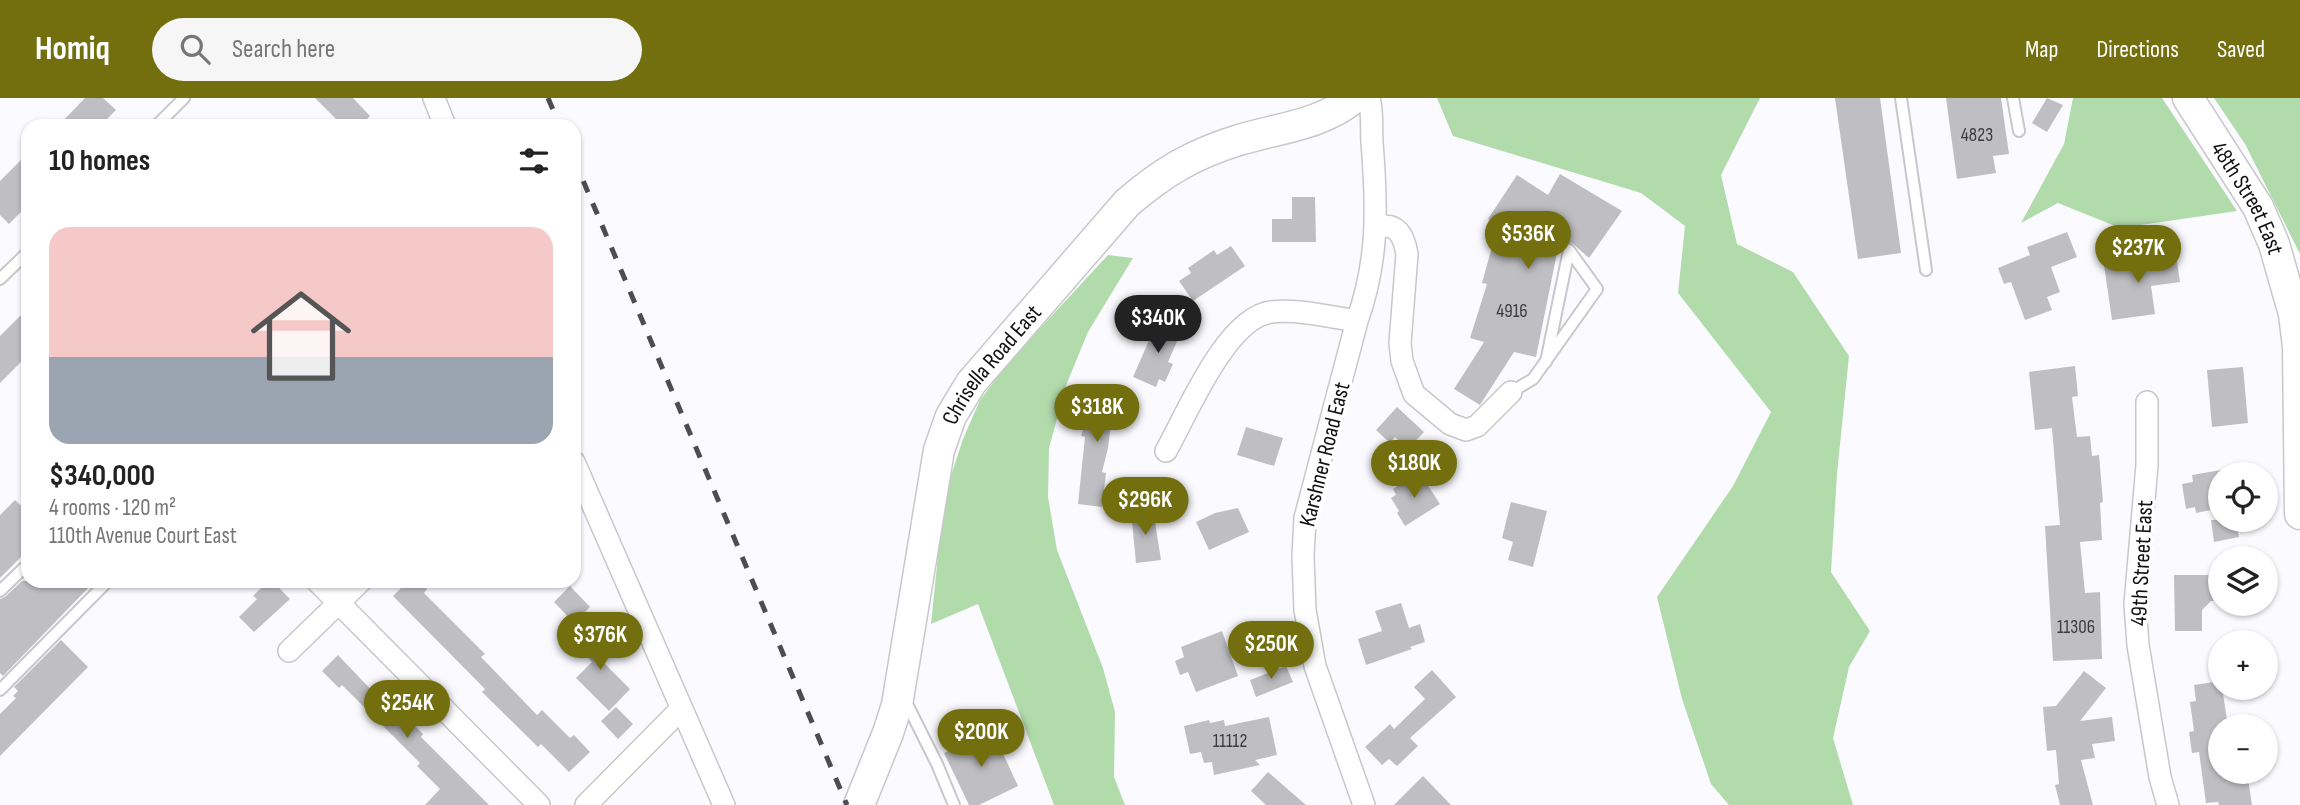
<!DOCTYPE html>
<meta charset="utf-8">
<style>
:root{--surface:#fff;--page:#f6f6f6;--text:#222;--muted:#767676;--accent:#736f0f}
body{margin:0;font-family:"Sofia Sans Condensed",sans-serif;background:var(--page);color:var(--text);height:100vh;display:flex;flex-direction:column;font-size:26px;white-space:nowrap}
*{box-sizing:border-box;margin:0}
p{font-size:23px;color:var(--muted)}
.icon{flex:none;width:38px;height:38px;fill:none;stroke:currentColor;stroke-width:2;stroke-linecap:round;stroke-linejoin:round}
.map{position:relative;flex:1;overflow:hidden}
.panel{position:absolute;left:21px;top:21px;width:560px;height:469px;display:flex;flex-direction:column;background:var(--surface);border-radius:21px;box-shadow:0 2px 5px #0004}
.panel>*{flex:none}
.tools{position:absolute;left:2208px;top:364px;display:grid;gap:14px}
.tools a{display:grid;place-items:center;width:70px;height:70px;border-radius:50%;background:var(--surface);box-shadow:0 2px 5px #0004;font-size:35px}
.price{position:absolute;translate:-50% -60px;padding:0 16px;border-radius:24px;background:var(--accent);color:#fff;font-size:23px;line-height:46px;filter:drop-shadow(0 2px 4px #0008)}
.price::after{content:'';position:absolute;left:50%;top:42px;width:21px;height:16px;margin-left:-10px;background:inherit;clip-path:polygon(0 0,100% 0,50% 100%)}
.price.active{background:#222;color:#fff}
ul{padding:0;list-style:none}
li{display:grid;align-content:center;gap:14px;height:371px;padding:0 28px}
li span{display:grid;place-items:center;height:217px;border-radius:21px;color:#555}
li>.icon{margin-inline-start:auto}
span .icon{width:126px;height:126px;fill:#fffc;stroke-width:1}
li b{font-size:30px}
h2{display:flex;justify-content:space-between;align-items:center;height:84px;padding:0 28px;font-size:30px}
header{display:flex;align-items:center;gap:42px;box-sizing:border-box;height:98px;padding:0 35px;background:var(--accent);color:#fff}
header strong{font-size:33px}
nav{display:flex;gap:38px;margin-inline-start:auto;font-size:24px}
.search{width:490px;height:63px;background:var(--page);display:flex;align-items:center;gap:18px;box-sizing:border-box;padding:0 24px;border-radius:38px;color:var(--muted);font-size:26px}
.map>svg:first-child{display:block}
.green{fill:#b2dbac}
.building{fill:#bfbec3}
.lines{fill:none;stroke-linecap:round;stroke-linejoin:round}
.lane-casing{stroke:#c8c7cc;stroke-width:14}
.street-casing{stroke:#c8c7cc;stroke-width:24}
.secondary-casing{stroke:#c8c7cc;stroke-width:33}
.lane{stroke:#fff;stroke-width:10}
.street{stroke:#fff;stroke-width:21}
.secondary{stroke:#fff;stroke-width:30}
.rail{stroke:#4d4d50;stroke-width:5;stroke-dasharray:12 12;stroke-linecap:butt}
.labels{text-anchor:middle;stroke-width:7;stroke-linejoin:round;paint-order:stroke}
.number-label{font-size:19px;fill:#3c3c3e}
.street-label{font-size:23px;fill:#101012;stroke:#fff}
</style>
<header>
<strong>Homiq</strong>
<div class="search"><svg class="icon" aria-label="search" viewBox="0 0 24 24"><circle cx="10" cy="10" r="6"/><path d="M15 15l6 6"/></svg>Search here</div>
<nav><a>Map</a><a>Directions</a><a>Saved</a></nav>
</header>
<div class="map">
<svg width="2300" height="707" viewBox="0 0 2300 707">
<rect width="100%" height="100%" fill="#fbfbff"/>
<path class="green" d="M1437,0h323l-39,77 16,69 56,28 56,84 -12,118 -6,98 39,59 -21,36 -16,71 20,67h-124l-18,-21 -29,-85 -25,-102 76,-111 38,-74 -93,-119 7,-67 -44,-33 -188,-57z
M2073,0h89l75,113 -117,17 -62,-25 -37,20 43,-79z
M2214,0h86v156l-55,-110z
M1108,157l25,3 -45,74 -21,51 -18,65 -1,49 9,53 46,118 12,44 -1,65 11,28h-71l-76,-201 -47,20 13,-127 19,-58 17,-39 28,-37z"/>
<path class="building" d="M85,0h18l13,12 -16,16h-42z
M315,0h38l17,18 -10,10h-17z
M1835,0h45l21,155 -43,6z
M1946,0h55l8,56 -16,2 3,17 -39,6z
M2047,0l16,7 -16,27 -15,-9z
M28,55v52l-19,19 -9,-9v-34z
M1560,76l62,37 -33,47 -17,-15h-5l-7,-5 -24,119 -22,-5 -34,53 -26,-16 30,-47 -14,-4 17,-54 -5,-1 16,-58 -10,-6 29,-44 31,20z
M1292,99h23l1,45h-44v-23h20z
M2067,134l10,25 -26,10 9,25 -13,5 5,13 -27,10 -14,-38 -7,2 -6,-16 32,-13 -3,-8z
M1231,148l14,20 -52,35 -14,-20 12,-8 -3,-5 26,-18 3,5z
M2176,157l4,27 -29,4 4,28 -43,6 -8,-55z
M28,210v47l-28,28v-47z
M1158,222l24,10 -14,32 5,2 -8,18 -6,-3 -3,8 -23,-10z
M2075,268l3,30 -6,1 5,40 13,-1 2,20 7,-1 4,47 -3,1 2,37 -22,2 5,51 15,-1 2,67 -49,2 -8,-135 15,-1 -8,-97 -17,2 -6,-58z
M2243,269l5,56 -36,4 -5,-57z
M1093,287l31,8 -4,14h-7l-5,41 -6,24 4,1 -4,34 -24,-3 7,-67 -4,-1 10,-33 -2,-1z
M1397,309l27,25 -16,17 -13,-12 -5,6 -14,-13z
M1246,329l37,11 -9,28 -37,-11z
M2221,372v38l-25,5 -1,-6 -9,2 -4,-25 11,-2 -1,-7z
M1415,377l4,6 4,-3 17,26 -35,22 -8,-13 2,-2 -8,-13 5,-3 -3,-6z
M15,402l13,12v38l-28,28v-63z
M1511,404l36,9 -14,56 -25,-7 5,-18 -11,-4z
M1238,410l11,24 -40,18 -13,-28 19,-9z
M1153,411l8,51 -25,3 -5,-51z
M2211,422h25l3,17 -25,5z
M2174,477h47v26h-10l-9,9v21h-27z
M22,483h73l-92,95 -3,-3v-74l5,-2z
M268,483h4l18,18 -36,33 -15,-15 18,-18 -4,-3z
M408,483h11l8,8 -3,4 61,61 -4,3 56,58 5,-5 28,28 4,-3 16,17 -21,20 -28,-28 -3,3 -56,-55 3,-3 -92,-93z
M570,488l20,21 -16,16 -20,-21z
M1401,505l8,25 11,-4 5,18 -15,5 2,2 -46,16 -8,-26 24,-8 -7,-20z
M590,529l20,21 -10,11 30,30 -21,22 -33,-33 16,-16 -18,-19z
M1222,533l16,45 -42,16 -8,-20 -8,3 -5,-14 9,-4 -3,-10z
M61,542l27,27 -88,89v-42l16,-16 -3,-2 5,-5 -4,-4z
M338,557l60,63 5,-4 20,20 -2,3 68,68h-64l15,-16 -23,-23 3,-3 -78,-78 -3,3 -17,-17z
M1286,568l7,16 -37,15 -6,-17z
M1432,572l24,27 -46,41 8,8 -21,20 -8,-7 -7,6 -17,-18 25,-23 4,5 31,-30 -11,-12z
M2084,573l22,17 -26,33 32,-4 3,24 -23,3 3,14 -14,2 12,45h-33l-5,-20 4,-1 -3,-34 -9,1 -4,-44 13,-1z
M2221,583l7,45h-7v46h26l5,33h-33l-1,-3 -12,1 -7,-51 -7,1 -3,-21 5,-1 -4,-29 6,-1 -2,-16z
M616,609l17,17 -15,15 -17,-18z
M1269,619l8,38 -22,5 5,5 -46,10 -2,-13 -8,1 -3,-11 -11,2 -6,-28 25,-6 1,3 14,-3 1,6z
M992,632l26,56 -39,19h-10l-25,-52z
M1268,674l38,33h-40l-15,-14z
M1423,678l28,29h-57z"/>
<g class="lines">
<defs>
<path id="lane" d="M1901,0l25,172
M2013,0l6,33
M156,28l28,-28
M0,181l28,-27
M1511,294l22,-13 64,-90 -28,-39 -23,112
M0,493l28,-27
M0,592l105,-106v-3
M904,600l33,66 17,41"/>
<path id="street" d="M434,0l11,28
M1376,130c21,-7 28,8 31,26l-7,89 2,18 12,33 36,30 16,6 11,-4 34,-34
M2147,304v63l-12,139 3,41 22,132 8,28
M1166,353c21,-37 60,-133 105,-139 28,-3 59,5 86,9
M574,364l150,343
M317,483l222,224
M289,553l72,-70
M586,707l95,-96
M1364,707l-49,-139 -10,-56 -2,-54 2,-38 52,-197c22,-61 20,-116 15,-179 -1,-15 1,-29 -3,-44"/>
<g id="secondary">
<path id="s1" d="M2188,0l70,109 16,37 20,70 4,33 2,167"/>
<path id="s2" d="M859,707l29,-72 9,-28 42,-255 12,-34 20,-33 156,-180c36,-31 66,-49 112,-63 40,-12 82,-15 115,-42"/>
</g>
</defs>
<use href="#lane" class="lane-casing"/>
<use href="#street" class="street-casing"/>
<use href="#secondary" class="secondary-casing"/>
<use href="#lane" class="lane"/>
<use href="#street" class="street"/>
<use href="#secondary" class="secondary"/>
<path class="rail" d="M548,0l12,28
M574,61l273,646"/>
</g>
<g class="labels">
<g class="number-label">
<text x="1977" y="43">4823</text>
<text x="1512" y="219">4916</text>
<text x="2076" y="535">11306</text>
<text x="1230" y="649">11112</text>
</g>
<g class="street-label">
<text dy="8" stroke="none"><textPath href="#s1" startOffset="117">48th Street East</textPath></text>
<text dy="8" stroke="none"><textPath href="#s2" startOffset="467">Chrisella Road East</textPath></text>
<text transform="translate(1324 356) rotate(-76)" y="8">Karshner Road East</text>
<text transform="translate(2141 465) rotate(-87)" y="8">49th Street East</text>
</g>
</g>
</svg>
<div class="tools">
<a><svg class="icon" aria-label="locate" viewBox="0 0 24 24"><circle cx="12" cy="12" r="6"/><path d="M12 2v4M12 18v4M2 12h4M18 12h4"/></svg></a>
<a><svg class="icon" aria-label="layers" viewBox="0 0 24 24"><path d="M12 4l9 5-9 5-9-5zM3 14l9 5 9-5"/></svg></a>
<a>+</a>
<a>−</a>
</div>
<b class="price" style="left:1528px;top:173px">$536K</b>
<b class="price" style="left:2138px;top:187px">$237K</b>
<b class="price active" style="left:1158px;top:257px">$340K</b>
<b class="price" style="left:1097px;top:346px">$318K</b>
<b class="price" style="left:1414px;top:402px">$180K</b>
<b class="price" style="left:1145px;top:439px">$296K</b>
<b class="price" style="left:600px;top:574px">$376K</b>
<b class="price" style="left:1271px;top:583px">$250K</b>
<b class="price" style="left:407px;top:642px">$254K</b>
<b class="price" style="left:981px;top:671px">$200K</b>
<section class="panel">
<h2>10 homes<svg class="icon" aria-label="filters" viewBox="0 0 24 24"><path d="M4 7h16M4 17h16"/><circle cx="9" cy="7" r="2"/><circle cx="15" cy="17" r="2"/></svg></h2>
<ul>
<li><span style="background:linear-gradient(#f6c9c9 60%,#9aa5b1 0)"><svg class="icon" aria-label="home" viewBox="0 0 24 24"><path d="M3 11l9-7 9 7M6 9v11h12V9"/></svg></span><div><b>$340,000</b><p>4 rooms · 120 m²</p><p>110th Avenue Court East</p></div></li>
</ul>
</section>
</div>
